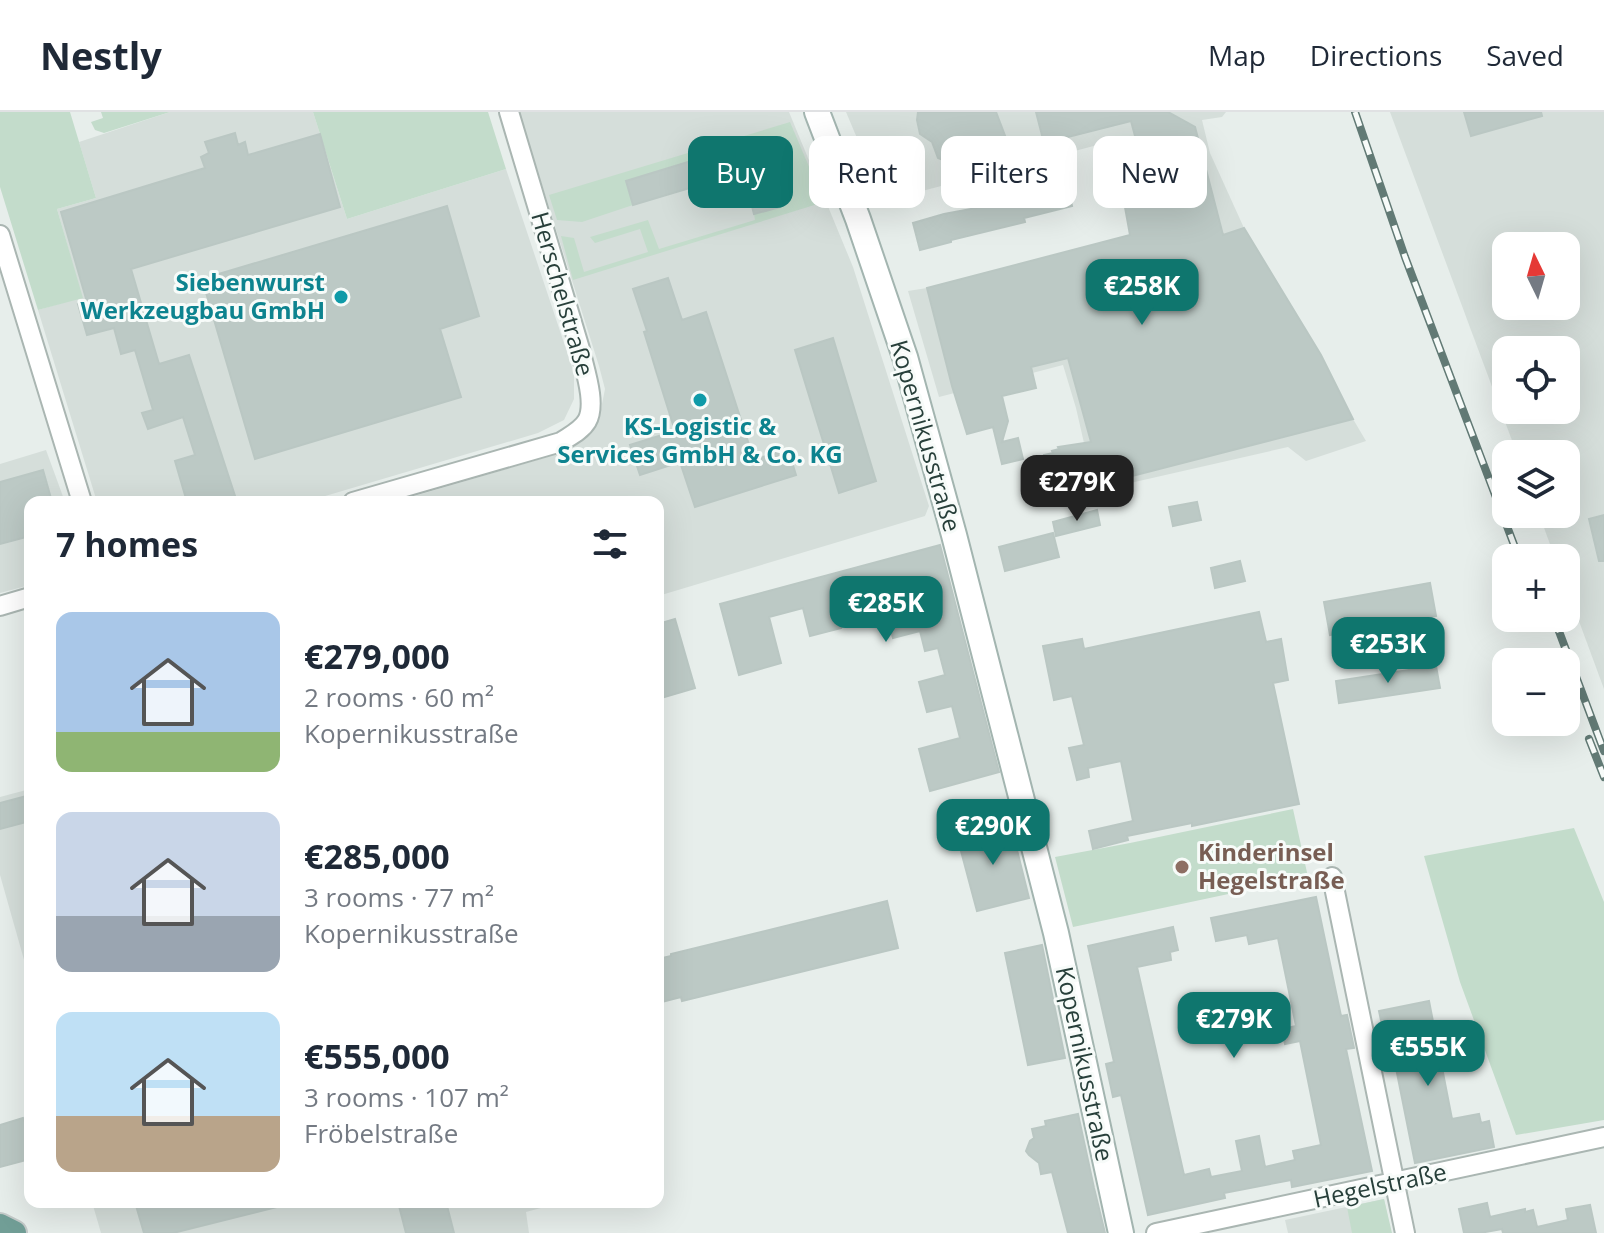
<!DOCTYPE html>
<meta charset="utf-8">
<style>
:root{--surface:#fff;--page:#f6f6f7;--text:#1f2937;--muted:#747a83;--line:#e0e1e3;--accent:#0f766e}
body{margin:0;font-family:"Open Sans",sans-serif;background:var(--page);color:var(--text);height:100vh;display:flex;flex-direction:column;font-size:30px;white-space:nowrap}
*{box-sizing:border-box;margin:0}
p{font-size:26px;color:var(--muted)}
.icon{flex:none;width:44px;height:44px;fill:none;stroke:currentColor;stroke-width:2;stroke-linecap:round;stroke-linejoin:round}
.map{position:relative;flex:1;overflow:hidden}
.drawer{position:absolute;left:24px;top:384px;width:640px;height:712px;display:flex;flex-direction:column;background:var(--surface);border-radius:16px;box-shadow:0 8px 32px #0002}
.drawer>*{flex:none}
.banner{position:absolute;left:688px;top:24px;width:760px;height:72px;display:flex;gap:16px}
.needle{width:52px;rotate:355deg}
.buttons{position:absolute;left:1492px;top:120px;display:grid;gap:16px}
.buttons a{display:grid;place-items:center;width:88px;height:88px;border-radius:16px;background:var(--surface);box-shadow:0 8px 32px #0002;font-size:40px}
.price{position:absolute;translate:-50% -68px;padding:0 18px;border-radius:16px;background:var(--accent);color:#fff;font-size:26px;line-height:52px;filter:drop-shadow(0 2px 4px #0008)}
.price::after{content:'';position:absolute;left:50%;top:48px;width:24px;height:18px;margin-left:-12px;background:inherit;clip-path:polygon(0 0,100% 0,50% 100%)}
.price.active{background:#222;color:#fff}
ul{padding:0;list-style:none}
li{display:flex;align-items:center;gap:24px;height:200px;padding:0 32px}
li span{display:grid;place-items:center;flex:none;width:224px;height:160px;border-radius:16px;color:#555}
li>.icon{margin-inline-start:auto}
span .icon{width:96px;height:96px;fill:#fffc;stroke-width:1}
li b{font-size:34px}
h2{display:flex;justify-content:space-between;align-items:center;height:96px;padding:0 32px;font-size:34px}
.tag{padding:0 28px;border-radius:16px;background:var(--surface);box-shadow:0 8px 32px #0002;font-size:28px;line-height:72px}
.tag.active{background:var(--accent);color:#fff}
header{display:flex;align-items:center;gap:48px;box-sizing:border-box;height:112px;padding:0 40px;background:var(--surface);border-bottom:2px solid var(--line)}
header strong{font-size:38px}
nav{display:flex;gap:44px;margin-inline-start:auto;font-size:28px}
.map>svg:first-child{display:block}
.built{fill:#d5deda;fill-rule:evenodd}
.green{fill:#c3dccb}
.building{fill:#bcc9c5;stroke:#bac7c3;stroke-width:2}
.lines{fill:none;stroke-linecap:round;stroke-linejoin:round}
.street-casing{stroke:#aab6b2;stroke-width:22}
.secondary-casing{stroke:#a3b5b0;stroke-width:28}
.primary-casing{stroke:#c3c9c8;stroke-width:28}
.street{stroke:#fff;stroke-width:18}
.secondary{stroke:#fff;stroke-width:24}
.primary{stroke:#719e96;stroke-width:24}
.rail-casing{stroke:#627a75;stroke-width:8}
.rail{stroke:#f7fbf9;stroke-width:5;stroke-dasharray:15;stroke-linecap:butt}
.culture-dot{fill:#0f9aa8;stroke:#f7fbf9;stroke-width:3}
.education-dot{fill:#8d6e63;stroke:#f7fbf9;stroke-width:3}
.labels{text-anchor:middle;stroke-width:6;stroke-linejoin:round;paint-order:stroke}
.culture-label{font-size:24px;font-weight:bold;fill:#0d838f;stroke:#f7fbf9;text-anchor:end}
.street-label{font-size:24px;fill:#273f3a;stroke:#f7fbf9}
.education-label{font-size:24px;font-weight:bold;fill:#785e54;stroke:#f7fbf9;text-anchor:start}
</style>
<header>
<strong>Nestly</strong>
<nav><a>Map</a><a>Directions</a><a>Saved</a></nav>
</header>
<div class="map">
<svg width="1604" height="1121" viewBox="0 0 1604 1121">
<rect width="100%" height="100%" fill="#e7eeeb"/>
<path class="built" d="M170,0h143l34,107 159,-50 68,204v26l-10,21 -26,13 -233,69h-208l-59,-192 44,-13 -25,-88 39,-11 -17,-56z
M519,0h270l64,155 76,239 -4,10 -267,80v-94h-264l174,-51 20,-15 13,-27 4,-20 -6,-23z
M846,0h380l-4,5 -20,3 8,33 34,75 77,127 32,64 13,22 -60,20 -18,-14 -193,44 -19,-83 -13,-43 -124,32 -31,-106 19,-3 203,-53 -9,-50 -16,-42 -217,57 -9,-10z
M1390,0h214v577l-38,-103v-28h-11l-16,-44h27v-60h-49zM1506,134h60v60h-60zM1506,238h60v60h-60z
M46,338l19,52h-35v83l-30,8v-129z
M30,677v192l-30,-106v-78z
M1384,1087l7,34h-103l-3,-13z
M92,1090h471l-37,10 3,21h-428z"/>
<path class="green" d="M0,0h70l26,86 -39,11 26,89 -45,12 -38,-123z
M101,0h69l-66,21 -9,-3 -4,-8 12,-4z
M313,0h175l18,57 -159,50z
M790,10l34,80 -251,78 -12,-44 13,2 10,34 64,-20 -8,-23 -45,14 -5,-6 58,-17 11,29 96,-29 -1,-6 26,-8 -21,-66 -133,41 7,24 -51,17 -25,-2 -8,-25z
M1293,697l15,68 -235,50 -18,-70 75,-14z
M1574,716l30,74v218l-88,15 -56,-153 -36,-126z
M1384,1087l8,34h-40l-5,-26z"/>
<path class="building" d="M918,0h78l11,29 -59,21 -10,-4 -6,-16 -12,-8 -3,-14z
M1036,0h132l27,15 28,108 21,-7 77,127 32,64 -252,65 -2,-14 -29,7 -5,7 -6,-5 -9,2 -6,-26 9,-2 -1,-2 7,-2 -1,-2 33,-5 -23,-84 -37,9 5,21 -34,8 6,25 -6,21 16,-4 5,21 -21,5 -9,-37 -26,7 -15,-48 -25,-98 203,-53 -9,-50 25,-8 -15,-56 -87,22z
M1464,0h77l1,4 -71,20z
M235,21l3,12 7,-3 3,13 72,-21 20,73 -209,62 28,95 30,-9 48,147h-50l-12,-41 20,-6 -12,-38 -35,12 -6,-16 11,-3 -18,-60 -14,4 -7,-26 -27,7 -9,-31 9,-2 -26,-90 144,-44 -4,-11 8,-4 -4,-11z
M760,28l20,67 -26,7 -11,-42 -110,33 -7,-24z
M1067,73l5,21 -48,12 1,4 -74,18v2l-31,8 -7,-27 31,-9 54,-10 -1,-2z
M447,94l32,110 -39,13 21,68 -206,62 -53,-180z
M668,166l14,42 24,-8 48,148 34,-11 8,26 -101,32 -15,-45 -40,13 -10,-30 45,-14 -31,-99 3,-1 -14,-42z
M833,226l43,143 -37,12 -44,-143z
M43,358l9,32h-22v10l-5,2 5,15v7l-30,8v-62z
M1197,390l4,18 -28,6 -4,-19z
M1097,398l3,15 -44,11 -3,-14z
M1604,403v46h-5l-10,-42z
M1053,421l6,24 -54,14 -6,-24z
M940,433l59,227 -69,19 -11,-42 41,-11 -8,-32 -25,6 -8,-30 26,-7 -7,-27 -13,3 -5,-20 -27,7 -10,-36 -19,5 -3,-12 -27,7 7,26 -31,8 -7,-28 -34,9 12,46 -42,12 -19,-71z
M1240,449l5,20 -30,7 -4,-20z
M1430,471l6,33 -106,19 -6,-33z
M1259,500l7,30 15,-3 7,41 -15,3 26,121 -107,22v-3l-65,13 1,4 -35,9 -4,-18 44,-10 -12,-60 -33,7 1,9 -12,3 -8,-32 15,-3 -12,-49 -18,4 -11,-54 39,-7 2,10z
M675,507l20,69 -37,11v-75z
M1436,554l4,22 -101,15 -3,-22z
M30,683v26l-30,8v-26z
M1010,710l19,76 -52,13 -20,-75z
M1316,785l25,119 6,-1 7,33 -8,1 26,122 -80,16 -1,-7 -67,13 1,5 -77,17 -27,-120 -8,2 -7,-33 8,-2 -26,-116 85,-19 5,23 -8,2 1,8 -34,7 47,208 25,-6 2,8 31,-6 -6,-30 23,-5 6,31 30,-7 -2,-9 28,-6 -21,-104 -15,3 -3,-15 14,-3 -18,-88 -29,6 -2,-9 -31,6 -5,-23z
M887,789l11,47 -216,53 -1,-4 -23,6v-44l13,-3v-2z
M1042,833l23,113 -37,7 -23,-112z
M1429,889l23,118 27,-5 2,9 8,-2 5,26 -79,16 -24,-120 -5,1 -7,-33z
M1078,1002l16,74 11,45h-37l-16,-61 -11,2 -2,-11 -10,-8 -3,-4 4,-10 4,-3 -2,-9 14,-3 -1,-5z
M23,1006l3,6 4,-1v36l-30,8v-42z
M135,1090h142v5l-104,26h-29z
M398,1090h48l8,31h-48z
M1487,1091l3,14 35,-8v3l8,-2 4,17 31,-7 -2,-11 24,-4 6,28h-93l-1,-4 -22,4h-16l-5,-24z"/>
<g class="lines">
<defs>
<path id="street" d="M0,123l82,267
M353,390l208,-60c9,-6 20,-11 26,-21 10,-18 -3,-53 -7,-72l-71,-237
M0,494l30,-9
M1332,765l73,356
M1156,1121l448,-96"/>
<path id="secondary" d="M817,0l41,107 47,138 49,178 102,398 65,300"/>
<path id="primary" d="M0,1114l14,7"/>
</defs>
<use href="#street" class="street-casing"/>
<use href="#secondary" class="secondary-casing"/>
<use href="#primary" class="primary-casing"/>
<use href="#street" class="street"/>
<use href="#secondary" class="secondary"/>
<use href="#primary" class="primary"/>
<defs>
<path id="rail" d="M1355,0l50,145 114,301
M1554,506l50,133
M1589,627l15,38"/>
</defs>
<use href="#rail" class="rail-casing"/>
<use href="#rail" class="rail"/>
</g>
<g class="culture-dot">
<circle cx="341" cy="185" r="8"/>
<circle cx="700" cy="288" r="8"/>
</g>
<circle class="education-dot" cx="1182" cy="755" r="8"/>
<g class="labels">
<g class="culture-label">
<text x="325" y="179">Siebenwurst<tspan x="325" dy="28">Werkzeugbau GmbH</tspan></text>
<text x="700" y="323" text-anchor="middle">KS-Logistic &amp;<tspan x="700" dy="28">Services GmbH &amp; Co. KG</tspan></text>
</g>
<g class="street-label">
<text transform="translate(562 182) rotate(74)" y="8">Herschelstraße</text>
<text transform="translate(925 324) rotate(74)" y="8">Kopernikusstraße</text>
<text transform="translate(1084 952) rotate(78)" y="8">Kopernikusstraße</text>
<text transform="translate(1380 1074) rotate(-12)" y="8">Hegelstraße</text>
</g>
<g class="education-label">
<text x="1198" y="749">Kinderinsel<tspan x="1198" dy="28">Hegelstraße</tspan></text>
</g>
</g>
</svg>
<div class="buttons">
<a><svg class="needle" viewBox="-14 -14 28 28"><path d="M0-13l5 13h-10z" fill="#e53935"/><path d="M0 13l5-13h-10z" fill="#747a83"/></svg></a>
<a><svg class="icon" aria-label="locate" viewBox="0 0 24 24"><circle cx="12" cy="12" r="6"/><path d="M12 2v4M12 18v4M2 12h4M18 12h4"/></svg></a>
<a><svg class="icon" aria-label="layers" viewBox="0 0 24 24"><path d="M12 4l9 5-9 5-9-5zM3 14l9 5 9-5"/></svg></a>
<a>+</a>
<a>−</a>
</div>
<b class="price" style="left:1142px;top:215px">€258K</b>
<b class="price active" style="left:1077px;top:411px">€279K</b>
<b class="price" style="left:886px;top:532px">€285K</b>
<b class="price" style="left:1388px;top:573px">€253K</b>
<b class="price" style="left:993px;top:755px">€290K</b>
<b class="price" style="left:1234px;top:948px">€279K</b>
<b class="price" style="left:1428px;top:976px">€555K</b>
<div class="banner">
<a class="tag active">Buy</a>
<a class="tag">Rent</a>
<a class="tag">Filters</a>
<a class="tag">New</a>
</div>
<section class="drawer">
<h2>7 homes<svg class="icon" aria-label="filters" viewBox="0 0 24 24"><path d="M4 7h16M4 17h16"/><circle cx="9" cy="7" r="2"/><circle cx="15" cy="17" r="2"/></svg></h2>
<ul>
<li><span style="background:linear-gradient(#a9c7e8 75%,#8fb573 0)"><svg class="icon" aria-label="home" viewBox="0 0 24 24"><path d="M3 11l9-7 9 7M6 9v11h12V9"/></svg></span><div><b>€279,000</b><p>2 rooms · 60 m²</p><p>Kopernikusstraße</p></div></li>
<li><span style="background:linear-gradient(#c9d6e8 65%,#9aa5b1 0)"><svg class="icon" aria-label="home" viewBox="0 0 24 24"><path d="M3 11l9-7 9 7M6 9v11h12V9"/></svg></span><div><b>€285,000</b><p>3 rooms · 77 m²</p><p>Kopernikusstraße</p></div></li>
<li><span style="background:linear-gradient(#bfe0f5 65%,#b9a48a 0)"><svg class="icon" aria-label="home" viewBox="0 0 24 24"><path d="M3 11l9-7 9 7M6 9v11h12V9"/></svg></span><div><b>€555,000</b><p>3 rooms · 107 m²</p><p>Fröbelstraße</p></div></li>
</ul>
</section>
</div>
